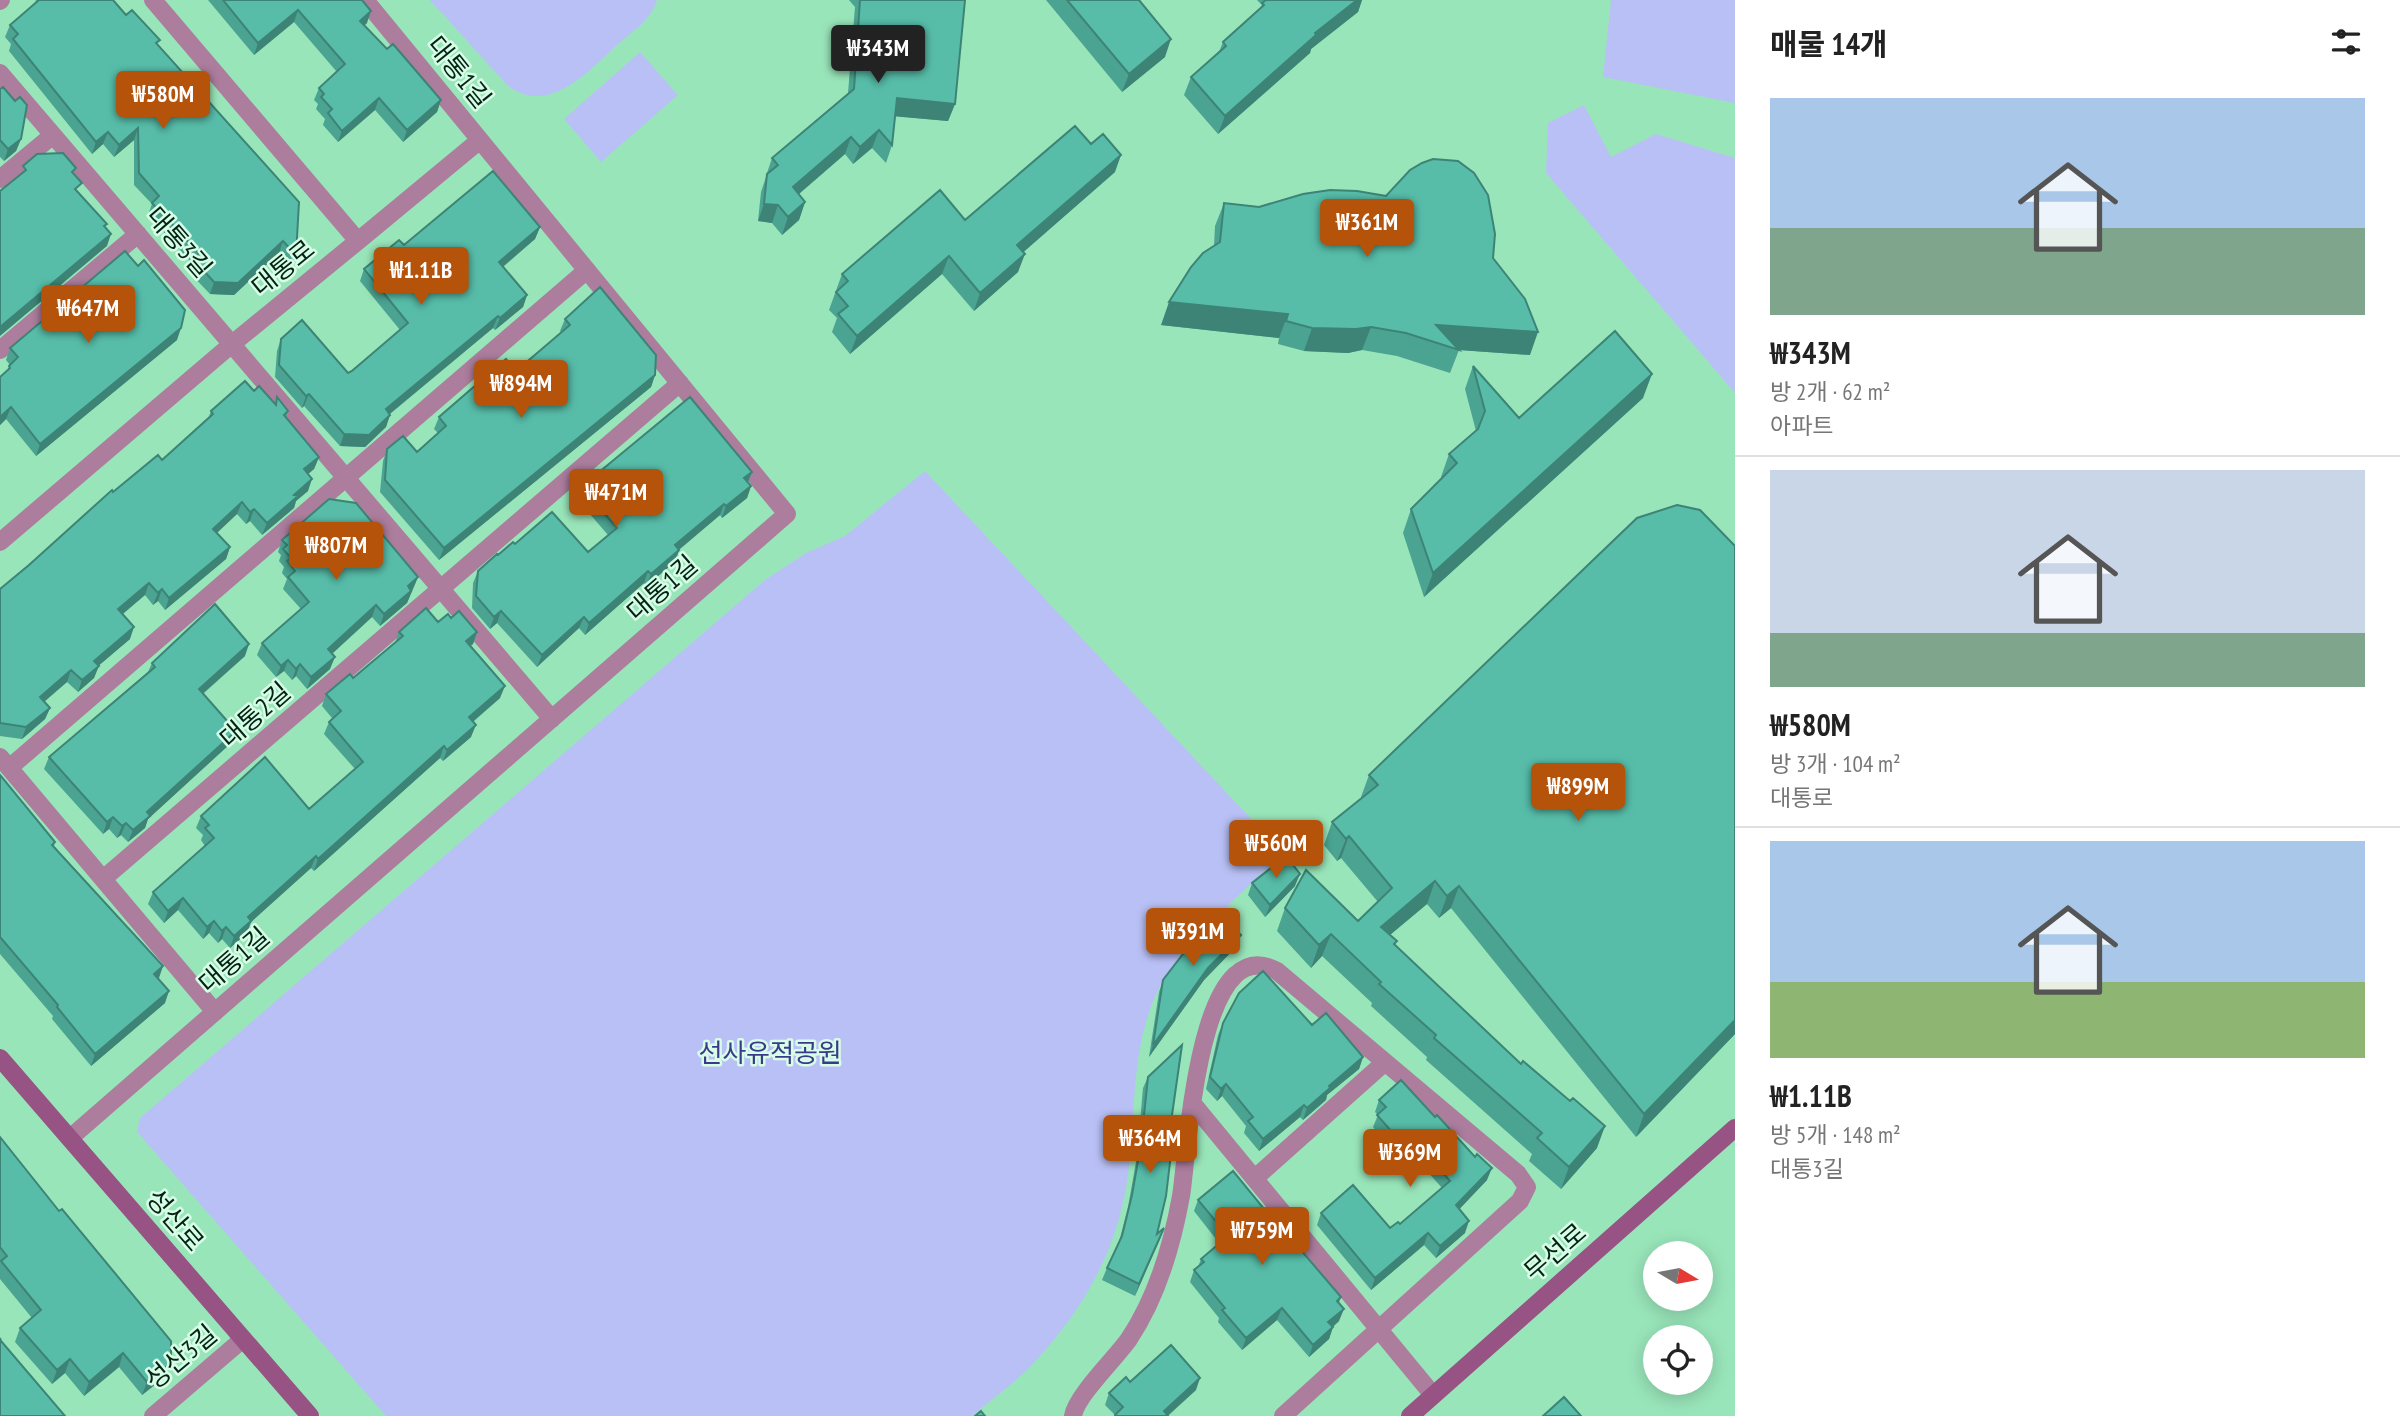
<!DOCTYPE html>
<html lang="ko">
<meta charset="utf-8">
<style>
:root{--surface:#fff;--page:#f6f6f6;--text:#222;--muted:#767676;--line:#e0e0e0;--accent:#b45309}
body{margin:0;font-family:"PT Sans Narrow","Noto Sans KR",sans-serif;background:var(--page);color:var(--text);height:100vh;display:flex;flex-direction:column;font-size:26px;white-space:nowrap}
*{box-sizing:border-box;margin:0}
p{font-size:23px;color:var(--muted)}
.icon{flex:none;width:38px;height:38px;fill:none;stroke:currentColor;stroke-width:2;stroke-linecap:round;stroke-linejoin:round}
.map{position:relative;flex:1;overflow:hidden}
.details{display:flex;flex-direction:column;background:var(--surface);width:665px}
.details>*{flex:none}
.needle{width:46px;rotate:100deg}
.buttons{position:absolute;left:1643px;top:1241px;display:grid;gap:14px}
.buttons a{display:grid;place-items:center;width:70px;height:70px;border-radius:50%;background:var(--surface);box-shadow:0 4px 18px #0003;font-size:35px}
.price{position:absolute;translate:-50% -60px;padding:0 16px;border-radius:7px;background:var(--accent);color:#fff;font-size:23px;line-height:46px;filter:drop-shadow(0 2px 4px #0008)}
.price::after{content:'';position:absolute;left:50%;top:42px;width:21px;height:16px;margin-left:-10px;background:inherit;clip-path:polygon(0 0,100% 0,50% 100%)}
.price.on{background:#222;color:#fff}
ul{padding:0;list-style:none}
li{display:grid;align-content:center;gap:14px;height:371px;padding:0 35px}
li+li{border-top:2px solid var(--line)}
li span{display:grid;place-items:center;height:217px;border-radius:0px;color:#555}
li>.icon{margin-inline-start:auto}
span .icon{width:126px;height:126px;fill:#fffc;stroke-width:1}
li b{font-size:30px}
h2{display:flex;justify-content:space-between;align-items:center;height:84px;padding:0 35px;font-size:30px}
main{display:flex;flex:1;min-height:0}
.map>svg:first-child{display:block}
.green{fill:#b9c0f5}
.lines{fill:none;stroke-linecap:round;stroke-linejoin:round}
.street{stroke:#ac7d9d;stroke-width:18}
.secondary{stroke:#965383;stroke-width:18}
.wall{fill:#4ba391}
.shaded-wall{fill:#3d8476}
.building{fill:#57bda9;stroke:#3d8476;stroke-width:2}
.labels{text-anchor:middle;stroke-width:5;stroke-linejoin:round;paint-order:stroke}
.street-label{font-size:26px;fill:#032314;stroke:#d8fde6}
.park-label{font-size:26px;fill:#3b3a8a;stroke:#d8fde6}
</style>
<main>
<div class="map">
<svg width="1735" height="1416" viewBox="0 0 1735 1416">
<rect width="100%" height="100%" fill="#99e5ba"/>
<path class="green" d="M430,0h227c-5,19 -25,32 -39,44 -28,26 -70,74 -111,41z
M1611,0h124v103l-132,-26z
M640,52l38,43 -77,67 -37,-43z
M1584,105l27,52 45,-23 79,24v235l-189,-220 2,-50z
M925,471l358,382c-37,36 -76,69 -106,111 -6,9 -14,17 -19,26 -27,57 -22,117 -29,177 -9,81 -45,143 -100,201 -17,17 -38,32 -57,48h-586l-249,-284 3,-14 625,-538 41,-27 39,-17z"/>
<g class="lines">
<path class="street" d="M0,1l1,-1
M0,73l552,646
M0,179l53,-44
M358,241l122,-101
M0,350l138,-116
M0,542l232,-198 126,-103 -205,-241
M0,757l215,255
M9,768l578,-498
M103,879l577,-496
M1193,1104l240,291
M70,1138l717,-624 -422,-514
M1255,1178l129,-115
M153,1416l90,-77
M1073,1416c3,-20 42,-57 56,-77 28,-42 43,-93 52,-143 7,-41 16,-269 96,-225l241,203 9,13 -7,14 -237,215"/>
<path class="secondary" d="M0,1058l310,358
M1410,1416l325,-288"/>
</g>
<path class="wall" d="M36,0h77l13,15 31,31 139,209 -5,12 -12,-14 -45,42 -24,-1 -22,-23 3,-9 -43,-47 4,-11 -18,-19v-45l-20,17 -11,-13 -11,10 -83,-103 2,-7 -6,-7 5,-12 25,-22z
M208,0h154l5,23 -3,3 23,23 54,51 -4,12 -34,30 -28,-32 -37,32 -15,-17 2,-6 -9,-10 2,-5 -4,-4 5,-12 18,-16 -43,-50 -40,33z
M849,0h116l-10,104 -7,17 -53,-5 -3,29 -6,18 -14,-15 -19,16 -8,-10 -46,40 6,8 -6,18 -17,15 -10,-12 -14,-2 3,-29 5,-15v-1l6,-18 76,-65 7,-86z
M1046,0h93l26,57 -43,35z
M1257,0h105l-4,12 -47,37 -1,4 -92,81 -34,-39 7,-18 28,-25 4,-10 37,-33 2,-4z
M0,89l21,50 -5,12 -12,10 -4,-4z
M1115,172l-92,80 -5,20 -44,39 -32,-37 -92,80 -18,-22 5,-14 -8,-8 13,-36z
M1224,203l269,55 37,97 -71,-5 -9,23 -53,-17 -35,-6 -14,3 -44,-2 -26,-7 1,-6 -118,-13 53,-79 1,-20z
M540,227l-5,12 -32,28 24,28 -4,12 -28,23 -2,-2 -103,86 -4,13 -21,20 -25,-1 -36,-40 -2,2 -27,-31 2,-26 4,-12 67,34 52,-43 -40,-49 4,-12 40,-24z
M565,319l90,56 -4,12 -212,173 -59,-68 3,-31 4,-12 30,3 21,-19 -4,-4 5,-12 77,-46 45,-39 -1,-1z
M177,340l-141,116 -30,-37 -6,6v-48l7,-6 3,-6 -4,-5 4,-12z
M1473,366l46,52 124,-20 -219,199 -21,-64 8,-24 31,-31 -1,-1 8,-23 27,-23 -11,-42z
M254,391l21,12 2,-6 11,14 -2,6 33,40 -5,12 -6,5v17l-12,10 -2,7 -32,27 -12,-14 -4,3 -9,-10 -20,19 13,14 -4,12 -61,51 -7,-9 -5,4 -8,-10 -22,19 7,25 -32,27 -4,12 -16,14 -11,-10 -23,19 6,7 -5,11 -23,20 -22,-3v-147l113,-97 49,-32 46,-41 3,-8z
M752,472l-4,11 3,3 -4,12 -25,20 -2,-3 -41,35 -4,12 -29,24 -2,-3 -59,52 -6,-7 -42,39 -40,-44 -7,6 -18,-21 1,-25 5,-12 37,-27 73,8 20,-17 -31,-36 4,-12z
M282,540l136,37 -11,26 -27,23 -8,-9 -40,37 -2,15 -23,20 -11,-13 -4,4 -8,-9 -8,6 -19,-22 5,-12 39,-34 -18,-20 4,-10 -5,-6 2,-6 -5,-6 2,-6 -3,-3z
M1735,546v488l-99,103 -185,-229 -12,10 -12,-14 -37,31 6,11 201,202 -36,41 -32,-28 3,-7 -106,-94 1,-3 -56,-51 1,-3 -50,-47 -11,12 -34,-37 8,-23 73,13 20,-19 -37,-44 -4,3 -13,-16 8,-23 30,-24 -1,-1 8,-22z
M451,618l26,14 -4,12 -3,2 30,52 -27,24 -2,15 -28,24 -3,-3 -126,113 -3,-3 -60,54 -4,11 -17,15 -8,-9 -4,4 -9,-10 -6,6 -25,-29 -14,13 -16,-19 5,-12 52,-46 -4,-6 2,-5 -7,-7 5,-12 108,-7 46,-40 -31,-35 5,-12 3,-4 -10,-12 4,-12 27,-16 42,-35 4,-11z
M245,656l-42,38 33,37 -5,12 -83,76 -3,9 -17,14 -7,-7 -4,3 -8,-9 -6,5 -59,-65 5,-12 99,-85 4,-9z
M0,775l55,67 -1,4 105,132 -1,1 7,24 -74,63 -39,-47 1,-3 -53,-62z
M1252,883l43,3 -30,31 -17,-22z
M1241,935l-5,12 -32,33 -55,77 10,-65 4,-12z
M1223,1023l89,2 51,32 -4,12 -32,26 -1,5 -23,20 -3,-3 -41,34 -15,-18 2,-7 -24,-30 -5,5 -11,-12 12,-54z
M1148,1077l9,157 7,-6 -29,68 -33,-16 5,-12 12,-26 9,-35 9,-51 6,-68z
M1379,1100l108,80 -28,29 6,24 -29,25 -12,-13 -53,45 -54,-65 4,-12 69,15 10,-4 42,-36 -38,-43 -8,8 -23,-26 5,-12 -3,-3z
M0,1137l171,226 -5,13 -24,19 -23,-28 -35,29 -19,-23 -13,11 -37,-42 5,-14 12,-10 -32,-39z
M1198,1200l89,37 54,60 -2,6v18l-6,6 -4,12 -20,18 -32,-37 -35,30 -24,-28 1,-4 -29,-36 4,-12 4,-3 3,-8 18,-16 -25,-32z
M1130,1382l66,8 -28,26h-54l1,-1 -10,-10 4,-12z"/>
<path class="shaded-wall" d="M1357,0h5l-4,12 -47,37 -1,4 -92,81 7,-18 90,-83z
M298,10l-4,12 -40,33 4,-12z
M371,11l-4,12 -12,10 5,-12z
M1171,39l-6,18 -43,35 7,-18z
M379,98l-4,12 -37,32 4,-11z
M897,98l58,6 -7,17 -57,-5z
M441,100l-4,12 -34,30 4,-12z
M138,128l-4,12 -20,17 5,-12z
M879,130l-7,18 -19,16 7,-17z
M108,132l-5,12 -11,10 4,-12z
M851,137l-6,17 -59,51 7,-18z
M21,139l-5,12 -12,10 4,-12z
M1121,155l-6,17 -104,91 6,-18z
M805,202l-6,18 -17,15 6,-18z
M764,204l14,1 -6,18 -14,-2z
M540,227l-5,12 -41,35 5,-12z
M111,234l-4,12 -107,90v-9z
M283,241l-4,12 -45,42 -24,-1 4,-12z
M1025,254l-7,18 -44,39 6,-18z
M949,256l-7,18 -92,80 7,-18z
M527,295l-4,12 -28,23 5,-12z
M1169,302l119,12 -9,24 -118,-13z
M498,316l-5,12 -112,93 5,-12z
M1436,325l102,7 -8,23 -71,-5z
M1371,327l-9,23 -14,3 -44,-2 8,-23z
M181,328l-4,12 -141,116 4,-12z
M1652,374l-9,24 -219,199 9,-24z
M655,375l-4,12 -212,173 5,-12z
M309,394l-5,12 -2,2 4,-12z
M11,407l-5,12 -6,6v-8z
M390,415l-4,12 -21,20 -25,-1 4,-12z
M319,457l-5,12 -14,12 4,-12z
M752,472l-5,12 -3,-6z
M312,479l-4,12 -12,10 -2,7 -32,27 5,-12 27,-28z
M751,486l-4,12 -25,20 4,-12z
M242,502l-5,12 -28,26 4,-11z
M724,504l-4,11 -50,42 5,-12z
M254,509l-4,12 -4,3 4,-12z
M230,547l-4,12 -61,51 4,-12z
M679,550l-4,12 -29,24 5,-12z
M648,571l-4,12 -59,52 4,-12z
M418,577l-11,26 -27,23 4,-12 24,-28z
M149,583l-4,12 -31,26 4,-12z
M162,589l-4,12 -5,4 5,-12z
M376,605l-4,12 -48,44 4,-12z
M501,611l-4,12 -7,6 4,-12z
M584,617l-5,11 -42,39 5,-12z
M134,627l-4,12 -40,34 4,-12z
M477,632l-4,12 -11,9 4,-12z
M249,644l-4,12 -51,45 5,-12z
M335,657l-5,12 -23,20 4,-12z
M288,660l-4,11 -8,6 5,-11z
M300,664l-4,12 -4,4 4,-11z
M99,666l-5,12 -16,14 4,-12z
M71,670l-4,12 -31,27 4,-12z
M505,686l-5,12 -36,31 5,-12z
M50,708l-5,11 -23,20 4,-12z
M476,725l-5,12 -28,24 4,-11z
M236,731l-5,12 -83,76 -3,9 -17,14 5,-12 14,-18z
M444,746l-4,12 -126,113 4,-12z
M113,817l-4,12 -6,5 4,-12z
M126,823l-5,12 -4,3 5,-12z
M1349,836l-8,22 -4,3 9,-22z
M316,856l-5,12 -60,54 -4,11 -17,15 4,-12 14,-19z
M1300,874l-5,12 -30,31 5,-12z
M1435,881l-8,23 -54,45 8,-22z
M1459,886l-8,22 -12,10 8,-22z
M183,898l-5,12 -14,13 4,-12z
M214,921l-5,12 -6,6 4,-12z
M226,927l-4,12 -4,4 4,-12z
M1331,934l-9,22 -11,12 8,-23z
M1241,935l-5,12 -32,33 -55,77 4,-12 55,-77z
M163,966l-4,12 -9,8 4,-12z
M169,991l-4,12 -74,63 4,-12z
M1735,1020v14l-99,103 8,-23z
M1363,1057l-4,12 -32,26 -1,5 -23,20 4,-12 22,-22z
M1226,1084l-4,12 -5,5 4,-12z
M1304,1105l-4,12 -41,34 4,-12z
M1605,1126l-8,22 -36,41 8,-22z
M1408,1133l-4,12 -8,8 4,-12z
M1492,1168l-5,12 -35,37 4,-12z
M1469,1221l-4,12 -29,25 4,-12z
M1164,1228l-4,11 -25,57 4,-12z
M1428,1233l-4,12 -53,45 4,-12z
M1282,1308l-5,12 -35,30 4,-12z
M1344,1309l-5,12 -15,13 4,-12z
M1333,1327l-4,12 -20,18 4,-12z
M123,1353l-4,14 -35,29 5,-14z
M70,1359l-5,14 -13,11 5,-14z
M171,1363l-5,13 -24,19 5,-13z
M1200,1378l-4,12 -29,26 -3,-5z"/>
<path class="building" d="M39,0h74l13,15 6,-5 28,30 -4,3 143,159 -3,53 -13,-14 -45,42 -24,-1 -21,-23 6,-6 -47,-50 7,-7 -20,-23 -1,-45 -19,17 -11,-13 -12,10 -83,-103 5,-5 -8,-9z
M223,0h139l9,11 -11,10 27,28 6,-5 48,56 -34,30 -28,-32 -37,33 -14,-18 4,-4 -11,-12 3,-3 -5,-6 26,-24 -47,-54 -40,33z
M860,0h105l-10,104 -58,-6 -5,47 -13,-15 -19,17 -9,-10 -58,50 12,15 -17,15 -10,-12 -14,-1 3,-30 11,-9 -6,-7 82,-69z
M1067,0h72l32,39 -42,35z
M1266,0h91l-42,33 1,2 -91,81 -34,-39 35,-31 -3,-4 41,-37 -2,-2z
M3,87l12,14 5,-4 7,8 -6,34 -13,10 -8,-9v-51z
M1075,126l16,18 12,-10 18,21 -104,90 8,9 -45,39 -31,-37 -92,80 -19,-22 10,-8 -12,-14 12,-11 -6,-7 98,-84 25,30z
M63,153l13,15 -4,4 10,11 -7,6 32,35 -3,2 7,8 -111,93v-136l26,-21 -3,-4 14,-12z
M1433,159l25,2 16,12 14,22 7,39 -2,24 32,41 13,33 -102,-7 23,25 -53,-17 -35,-6 -15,2 -44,-1 -26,-7 2,-7 -119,-12 22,-35 12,-14 17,-11 4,-39 35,4 44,-13 27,-4 27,1 29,5 24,-26 12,-7z
M493,171l47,56 -41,35 28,33 -27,23 -2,-2 -112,93 4,6 -21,20 -25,-1 -35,-40 -3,2 -27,-31 2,-26 21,-19 46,53 4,-2 56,-48 -44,-54 35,-29 5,5z
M125,251l13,15 6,-6 41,50 -4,18 -141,116 -29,-37 -11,10v-40l10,-9 -1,-2 9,-9 -8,-9z
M600,287l56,68 -1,20 -211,173 -59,-68 2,-31 16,-13 14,16 29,-26 -7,-9 67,-58 10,12 54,-46 -5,-6z
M1615,331l37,43 -219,199 -22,-64 46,-46 -8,-9 29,-25 7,-18 -12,-45 46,52z
M245,381l9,10 5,-5 17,19 1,-8 11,14 -4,4 35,42 -15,12 8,10 -18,16 4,1 -31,27 -13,-14 -4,3 -8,-10 -29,27 17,18 -61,51 -7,-9 -4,4 -9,-10 -31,26 16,18 -40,34 5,5 -17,14 -11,-10 -31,27 10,11 -24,19 -26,-4v-134l29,-24 83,-75 1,2 45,-37 4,5 51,-46 -2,-3z
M690,397l62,75 -8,6 7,8 -25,20 -2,-2 -49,41 4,5 -28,24 -3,-3 -59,52 -5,-6 -42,38 -41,-44 -7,6 -18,-21 2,-25 19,-17 1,1 15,-13 2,2 37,-32 36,40 29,-24 -36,-41z
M329,499l27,4 62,74 -10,9 3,5 -27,23 -8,-9 -48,44 7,8 -24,20 -11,-13 -4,5 -8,-9 -7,6 -19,-23 47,-41 -21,-25 7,-6 -8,-10 4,-3 -8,-9 4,-4 -5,-5z
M1677,505l23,5 35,36v474l-91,94 -185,-228 -12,10 -12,-15 -54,46 16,14 -3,3 127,120 2,-3 47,40 3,-3 32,28 -36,41 -32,-29 5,-5 -108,-95 2,-3 -57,-51 2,-2 -50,-48 -12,11 -34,-37 21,-38 52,51 34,-33 -43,-52 -3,3 -14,-17 46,-37 -9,-10 268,-257z
M215,604l34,40 -50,45 37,42 -89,81 3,4 -17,14 -7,-7 -4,3 -9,-9 -6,5 -58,-65 106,-90 -3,-4z
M426,608l12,14 10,-8 3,4 8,-7 18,21 -11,9 39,45 -36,31 7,8 -29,25 -3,-4 -126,113 -2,-3 -68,61 3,4 -17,15 -8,-9 -4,4 -8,-10 -7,6 -24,-29 -15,13 -15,-19 61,-54 -9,-10 4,-3 -8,-9 64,-59 44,52 54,-47 -34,-40 12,-11 -15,-17 24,-20 3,4 50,-42 -4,-4z
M0,775l55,67 -3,3 111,121 -9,8 15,17 -74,63 -38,-47 1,-2 -58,-68z
M1286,856l14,18 -30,31 -18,-22z
M1219,913l22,22 -33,33 -55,77 10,-65 37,-48z
M1263,971l49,54 14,-12 37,44 -34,29 1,2 -23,20 -3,-3 -41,34 -15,-18 5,-4 -27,-33 -5,5 -11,-12 13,-54 16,-30z
M1182,1045l-13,91 4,1 -7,59 -9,38 7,-6 -25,56 -32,-16 15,-32 10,-41 9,-51 7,-67z
M1401,1080l34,37 2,-2 38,42 2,-3 15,14 -36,37 13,16 -29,25 -12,-13 -53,45 -54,-65 32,-28 37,43 8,-6 2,2 50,-43 -42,-48 -8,8 -23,-26 9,-8 -7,-7z
M0,1137l59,74 3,-2 109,132v22l-24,19 -24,-29 -34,29 -19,-23 -13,11 -37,-42 21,-18 -40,-49 6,-5 -7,-9z
M1233,1171l54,66 1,-2 53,62 -4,4 7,8 -16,13 5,5 -20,18 -31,-37 -36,30 -24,-28 3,-2 -31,-38 10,-8 -3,-3 27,-23 -30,-36z
M0,1338l1,3 64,75h-65z
M1171,1345l29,33 -36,33 4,5h-52l-1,-1 8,-8 -14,-14 17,-16 4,5z
M1564,1397l17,19h-38z
M981,1411l4,5h-10z"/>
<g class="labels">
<g class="street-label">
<text transform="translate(459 72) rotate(51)" y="9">대통1길</text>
<text transform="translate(179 242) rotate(49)" y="9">대통3길</text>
<text transform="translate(283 268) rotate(-39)" y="9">대통로</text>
<text transform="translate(662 588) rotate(-41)" y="9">대통1길</text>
<text transform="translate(255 715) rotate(-41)" y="9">대통2길</text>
<text transform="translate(234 960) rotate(-41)" y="9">대통1길</text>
<text transform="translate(175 1220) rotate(49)" y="9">성산로</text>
<text transform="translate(1555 1252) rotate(-41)" y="9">무선로</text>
<text transform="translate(181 1357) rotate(-40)" y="9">성산3길</text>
</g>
<g class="park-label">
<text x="770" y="1062">선사유적공원</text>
</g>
</g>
</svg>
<div class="buttons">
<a><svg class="needle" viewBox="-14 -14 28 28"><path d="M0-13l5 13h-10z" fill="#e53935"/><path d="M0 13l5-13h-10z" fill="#767676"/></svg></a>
<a><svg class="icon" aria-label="locate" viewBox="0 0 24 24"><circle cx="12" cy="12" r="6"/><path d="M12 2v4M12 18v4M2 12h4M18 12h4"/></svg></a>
</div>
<b class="price on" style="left:878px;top:85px">₩343M</b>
<b class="price" style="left:163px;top:131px">₩580M</b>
<b class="price" style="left:1367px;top:259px">₩361M</b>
<b class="price" style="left:421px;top:307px">₩1.11B</b>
<b class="price" style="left:88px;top:345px">₩647M</b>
<b class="price" style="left:521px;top:420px">₩894M</b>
<b class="price" style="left:616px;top:529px">₩471M</b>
<b class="price" style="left:336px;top:582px">₩807M</b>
<b class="price" style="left:1578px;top:823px">₩899M</b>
<b class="price" style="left:1276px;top:880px">₩560M</b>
<b class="price" style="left:1193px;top:968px">₩391M</b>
<b class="price" style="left:1150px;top:1175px">₩364M</b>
<b class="price" style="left:1410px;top:1189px">₩369M</b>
<b class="price" style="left:1262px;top:1267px">₩759M</b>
</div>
<section class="details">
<h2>매물 14개<svg class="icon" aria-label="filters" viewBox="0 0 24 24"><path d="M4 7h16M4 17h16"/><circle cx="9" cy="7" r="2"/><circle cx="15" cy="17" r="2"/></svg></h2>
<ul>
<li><span style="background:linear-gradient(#a9c7e8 60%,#7fa58c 0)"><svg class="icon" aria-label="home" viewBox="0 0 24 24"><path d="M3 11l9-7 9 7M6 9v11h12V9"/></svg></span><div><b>₩343M</b><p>방 2개 · 62 m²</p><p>아파트</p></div></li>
<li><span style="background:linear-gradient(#c9d6e8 75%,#7fa58c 0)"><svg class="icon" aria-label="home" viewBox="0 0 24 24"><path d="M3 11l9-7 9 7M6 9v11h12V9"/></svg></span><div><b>₩580M</b><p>방 3개 · 104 m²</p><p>대통로</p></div></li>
<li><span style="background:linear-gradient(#a9c7e8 65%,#8fb573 0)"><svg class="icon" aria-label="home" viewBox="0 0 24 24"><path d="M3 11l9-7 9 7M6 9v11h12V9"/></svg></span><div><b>₩1.11B</b><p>방 5개 · 148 m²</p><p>대통3길</p></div></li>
</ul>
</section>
</main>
